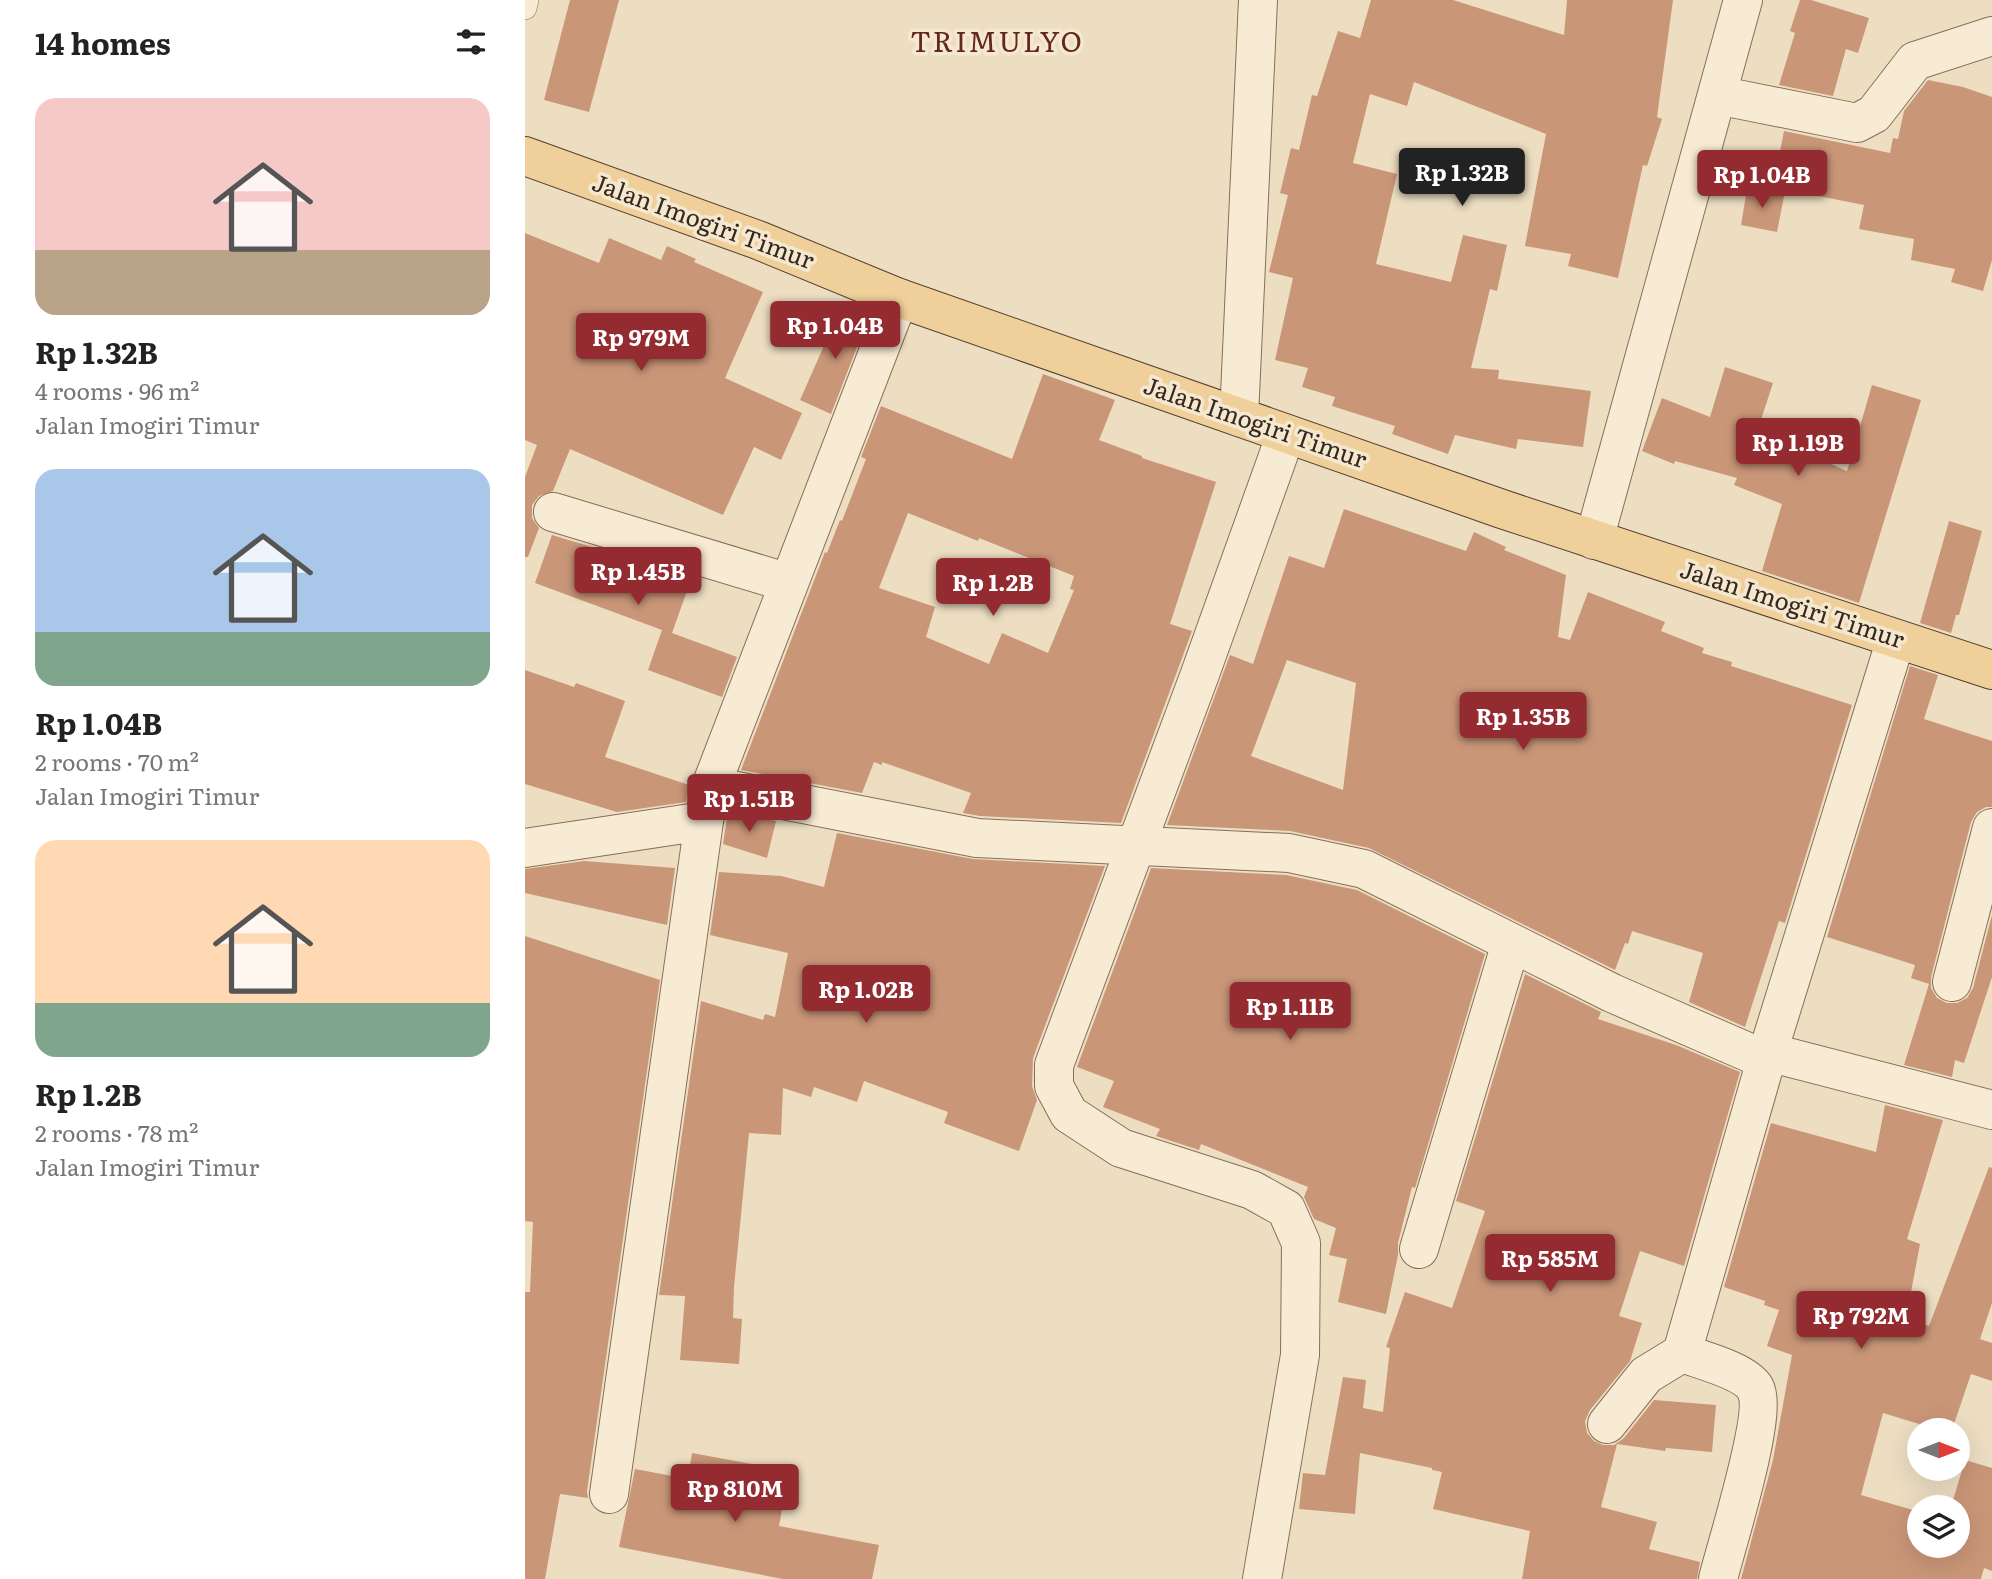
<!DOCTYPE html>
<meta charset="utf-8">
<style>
:root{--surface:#fff;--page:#f2f2f2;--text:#222;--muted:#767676;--accent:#942b31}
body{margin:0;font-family:Literata,serif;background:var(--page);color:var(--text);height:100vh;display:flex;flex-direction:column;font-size:26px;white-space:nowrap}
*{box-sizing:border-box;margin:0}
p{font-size:23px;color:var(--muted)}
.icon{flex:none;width:38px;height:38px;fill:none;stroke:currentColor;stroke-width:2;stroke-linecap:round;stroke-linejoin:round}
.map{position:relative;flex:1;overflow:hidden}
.side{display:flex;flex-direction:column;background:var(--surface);width:525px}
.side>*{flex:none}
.needle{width:46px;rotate:90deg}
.controls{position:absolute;left:1382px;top:1418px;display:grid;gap:14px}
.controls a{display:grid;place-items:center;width:63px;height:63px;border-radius:50%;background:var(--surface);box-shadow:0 7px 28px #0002;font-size:35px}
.price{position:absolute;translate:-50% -60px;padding:0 16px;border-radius:7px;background:var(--accent);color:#fff;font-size:23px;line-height:46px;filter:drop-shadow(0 2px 4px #0008)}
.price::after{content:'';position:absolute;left:50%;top:42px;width:21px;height:16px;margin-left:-10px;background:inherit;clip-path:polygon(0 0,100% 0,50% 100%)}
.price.current{background:#222;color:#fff}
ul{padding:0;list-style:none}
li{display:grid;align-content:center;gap:14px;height:371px;padding:0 35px}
li span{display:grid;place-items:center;height:217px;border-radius:21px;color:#555}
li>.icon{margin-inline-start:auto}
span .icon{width:126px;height:126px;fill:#fffc;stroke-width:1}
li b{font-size:30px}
h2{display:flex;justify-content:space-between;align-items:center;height:84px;padding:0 35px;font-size:30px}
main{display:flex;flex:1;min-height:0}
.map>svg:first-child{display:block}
.building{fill:#ca9678;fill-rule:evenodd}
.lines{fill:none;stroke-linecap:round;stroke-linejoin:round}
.lane-casing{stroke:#866f59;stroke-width:24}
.street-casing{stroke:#866f59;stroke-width:40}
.primary-casing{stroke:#543d2e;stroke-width:40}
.lane{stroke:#f8ebd4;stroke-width:23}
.street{stroke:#f8ebd4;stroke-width:38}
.primary{stroke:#f0d09a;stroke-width:38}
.labels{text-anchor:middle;stroke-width:7;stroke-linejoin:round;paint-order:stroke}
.street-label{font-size:24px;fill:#36281d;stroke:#f4e8d1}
.quarter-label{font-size:28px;letter-spacing:2px;fill:#62281e;stroke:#f4e8d1}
</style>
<main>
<section class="side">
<h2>14 homes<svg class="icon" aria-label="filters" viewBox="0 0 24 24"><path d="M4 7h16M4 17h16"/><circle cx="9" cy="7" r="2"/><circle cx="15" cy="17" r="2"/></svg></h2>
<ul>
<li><span style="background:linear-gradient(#f6c9c9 70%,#b9a48a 0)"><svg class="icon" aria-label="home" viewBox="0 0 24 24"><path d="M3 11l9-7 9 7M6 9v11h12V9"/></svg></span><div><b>Rp 1.32B</b><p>4 rooms · 96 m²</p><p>Jalan Imogiri Timur</p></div></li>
<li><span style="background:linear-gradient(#a9c7e8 75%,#7fa58c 0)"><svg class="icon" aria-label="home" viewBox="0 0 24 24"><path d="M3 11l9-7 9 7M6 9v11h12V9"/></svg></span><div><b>Rp 1.04B</b><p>2 rooms · 70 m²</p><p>Jalan Imogiri Timur</p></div></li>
<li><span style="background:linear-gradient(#ffd9b3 75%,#7fa58c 0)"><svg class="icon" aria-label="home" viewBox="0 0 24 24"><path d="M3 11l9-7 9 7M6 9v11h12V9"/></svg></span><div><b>Rp 1.2B</b><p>2 rooms · 78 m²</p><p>Jalan Imogiri Timur</p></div></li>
</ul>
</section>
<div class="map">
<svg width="1467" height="1579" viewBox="0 0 1467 1579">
<rect width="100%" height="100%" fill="#eddec2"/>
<path class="building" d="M45,0h49l-30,112 -45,-12z
M846,0h82l111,35 3,-35h106l-16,117 5,2 -15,47 -4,-1 -25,113 -50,-12 3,-12 -46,-8 21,-112 -132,-52 -7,24 -37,-12 -17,69 44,11 -21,90 75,18 12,-47 44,10 -10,46 -7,-2 -19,79 28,2 -1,9 93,12 -8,56 -65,-8 -2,10 -61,-14 -7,19 -56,-20 3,-8 -63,-20 3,-9 -33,-10 6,-19 -33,-8 18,-82 -24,-6 19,-77 -8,-2 11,-45 8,2 13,-55 5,1 21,-65 22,7z
M1275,0h11l58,18 -11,35 -12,-4 -13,47 -54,-11 16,-52 -5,-2z
M1403,80l35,7 29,10v163l-9,31 -32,-9 4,-13 -44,-9 3,-21 -55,-10 5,-24 -91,-18 11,-56 106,22 3,-15 5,1 6,-28z
M1222,189l37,7 -7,36 -36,-7z
M0,233l74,30 10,-25 52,22 6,-14 29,13 -2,3 69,30 -38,86 77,35 -21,47 -27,-13 -31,68 -153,-66 -17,42 -14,5 -7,9v13l7,10 -11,29h-3v-80l12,-32 -12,-5z
M316,307l27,12 -37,95 -31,-14z
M1200,367l48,16 -16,49 90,39 25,-86 49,15 -62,203 -97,-32 20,-67 -48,-19 3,-7 -62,-17 -1,3 -32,-13 20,-53 48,19z
M518,374l72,26 -16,40 43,16v2l74,24 -46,142 22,7 -71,192 -141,-7 -17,-3 8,-20 -89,-31v3l-8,-3 -12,31 -121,-23 84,-218 2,1 13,-33 2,1 24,-62 -5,-2 20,-51 131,53zM383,513l70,28 1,-3 95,38 -4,13 4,1 -26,63 -46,-20 -13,31 -63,-27 9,-30 -56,-19z
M819,509l122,42 8,-19 32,15 -2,3 62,25 -8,62 12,3 18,-48 77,30 -4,9 43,17 -2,5 30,9 -1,4 121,39 -67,218 -6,-2 -34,106 -56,-25 14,-49 -71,-22 -4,13 -3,-1 -10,27 -246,-122 -79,-17 -123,-6 63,-170 23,9 36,-108 35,12zM762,660l69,23 -13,107 -92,-34z
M1424,521l33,10 -23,84h-3l-5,18 -31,-10z
M27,535l140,42 -20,56 65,24 -15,40 -74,-27 14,-40 -127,-47z
M1385,666l28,9 -14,44 68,22v66h-6l-9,5 -6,10 -40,155v11l6,10 10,5h10l10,-5 6,-10 19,-73v62l-28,86 -9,-3 -3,17 -48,-12 25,-81 -18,-6 4,-13 -88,-28z
M0,670l49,17 2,-4 49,18 -20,56 84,28 -3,17 -69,10 -92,-28z
M203,812l48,9 -9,37 -44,-14z
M312,833l136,26 132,7 -72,192 -1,28 5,14 -18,51 -75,-28 4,-11 -84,-31 -7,21 -43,-15 -3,10 -28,-9 -2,47 -32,-2 -15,154 -1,31 9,1 -3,45 -59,-4 5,-64 -26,-1 42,-294 62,19 2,-6 10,3 13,-64 -78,-18 9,-63 62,4 43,11z
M59,861l91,7 -8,57 -142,-32v-24z
M626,868l135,7 71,15 128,64 -70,234 -3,-1 -14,56v12l-12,59 -48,-12 9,-43 -18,-4 7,-27 -22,-9 -10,-22 4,-10 -107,-43 -2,6 -43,-14 4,-7 -57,-22 11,-26 -37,-14z
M0,936l135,44 -73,511 1,7 -28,-4 -15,85h-20v-287h5l3,-70 -8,-1z
M1000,974l76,38 -3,7 78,26 64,27 -56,194 -44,-15 -21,65 23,7 -12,38 -40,49 -5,11 2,12 7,8 9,4h11l10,-7 30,-38 62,5 -4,47 -46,-4 -1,3 -48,-7 -16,63 56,15 -8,27 51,13 -3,17h-175l8,-48 -97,-22 9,-37 -10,-2v-2l-72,-15 -5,61 -56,-5 4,-36 22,2 18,-98 23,3 -3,28 20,4 7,-64 -4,-1 19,-55 47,16 33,-97 -29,-10z
M1360,1105l58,15 -36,119 13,5 -14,75 23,7 60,-159 3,1v135l-12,36 12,4v38l-21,-7 -19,56h-13l-56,-17 -22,82 59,17v33h38v-38h-7l14,-47 27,8v103l-8,-3 -3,11h-240l32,-119 19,-105 -25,-9 12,-36 -15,-5 1,-4 -41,-14 47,-164 105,29z
M167,1453l97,18 -10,55 100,19 -7,34h-89l-164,-32 16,-78 53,10z"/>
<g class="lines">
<defs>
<path id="lane" d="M0,8l2,-8"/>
<path id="street" d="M1192,95l140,28 17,-9 41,-53 77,-25
M714,417l19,-417
M28,512l236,71
M1069,540l149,-540
M186,786l266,52 312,15 75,16 248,124 154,67 2,-8 224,58
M0,848l179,-27 7,-35 188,-488
M1427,982l40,-154
M1243,1052l128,-413
M894,1249l92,-306
M1157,1353c19,7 63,18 73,35 14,25 -29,158 -37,191
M1082,1424l39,-49 36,-22 84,-293
M84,1494l95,-673
M737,1579l38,-224 1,-112 -15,-34 -34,-19 -131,-42 -52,-34 -15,-28v-21l146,-391 86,-240"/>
<path id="primary" d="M0,156l233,84 141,58 603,211 490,161"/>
</defs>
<use href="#lane" class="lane-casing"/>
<use href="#street" class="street-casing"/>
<use href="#primary" class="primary-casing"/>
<use href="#lane" class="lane"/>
<use href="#street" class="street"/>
<use href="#primary" class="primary"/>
</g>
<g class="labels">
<g class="street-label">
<text transform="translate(178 222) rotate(20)" y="8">Jalan Imogiri Timur</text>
<text transform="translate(730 423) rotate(19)" y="8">Jalan Imogiri Timur</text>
<text transform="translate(1267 605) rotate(18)" y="8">Jalan Imogiri Timur</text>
</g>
<g class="quarter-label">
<text x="472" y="52">TRIMULYO</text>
</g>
</g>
</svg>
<div class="controls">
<a><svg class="needle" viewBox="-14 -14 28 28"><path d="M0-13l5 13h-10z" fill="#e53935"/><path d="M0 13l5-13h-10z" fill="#767676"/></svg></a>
<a><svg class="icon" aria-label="layers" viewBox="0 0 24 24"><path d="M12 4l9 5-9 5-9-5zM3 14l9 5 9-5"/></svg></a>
</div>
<b class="price current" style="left:937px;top:208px">Rp 1.32B</b>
<b class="price" style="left:1237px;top:210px">Rp 1.04B</b>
<b class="price" style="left:310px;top:361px">Rp 1.04B</b>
<b class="price" style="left:116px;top:373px">Rp 979M</b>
<b class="price" style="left:1273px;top:478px">Rp 1.19B</b>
<b class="price" style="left:113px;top:607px">Rp 1.45B</b>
<b class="price" style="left:468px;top:618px">Rp 1.2B</b>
<b class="price" style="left:998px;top:752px">Rp 1.35B</b>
<b class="price" style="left:224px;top:834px">Rp 1.51B</b>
<b class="price" style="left:341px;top:1025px">Rp 1.02B</b>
<b class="price" style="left:765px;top:1042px">Rp 1.11B</b>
<b class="price" style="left:1025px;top:1294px">Rp 585M</b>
<b class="price" style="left:1336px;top:1351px">Rp 792M</b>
<b class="price" style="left:210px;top:1524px">Rp 810M</b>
</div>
</main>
